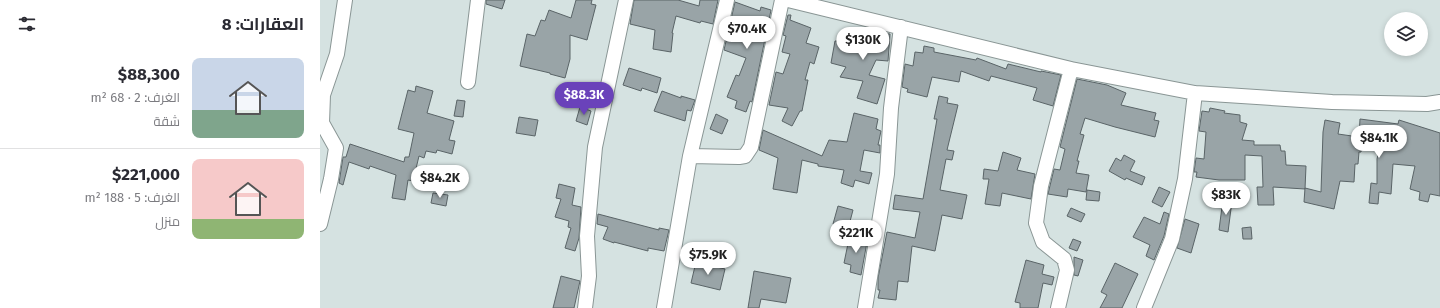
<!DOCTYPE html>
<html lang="ar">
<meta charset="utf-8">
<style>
:root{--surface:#fff;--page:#f7f7f7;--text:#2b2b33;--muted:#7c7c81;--line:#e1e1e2;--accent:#6a42ba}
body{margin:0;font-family:"Fira Sans",Cairo,sans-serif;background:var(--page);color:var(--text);direction:rtl;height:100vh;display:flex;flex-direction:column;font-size:15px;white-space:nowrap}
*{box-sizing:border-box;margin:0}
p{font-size:13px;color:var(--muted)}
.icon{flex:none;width:22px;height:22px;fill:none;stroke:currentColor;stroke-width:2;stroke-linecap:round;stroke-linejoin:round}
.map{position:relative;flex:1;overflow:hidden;direction:ltr}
.side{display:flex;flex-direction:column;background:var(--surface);width:320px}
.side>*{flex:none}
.tools{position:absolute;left:1064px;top:12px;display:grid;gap:8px}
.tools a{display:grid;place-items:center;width:44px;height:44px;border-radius:50%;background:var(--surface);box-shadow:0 2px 6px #0003;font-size:20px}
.price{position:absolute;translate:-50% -34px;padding:0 9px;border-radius:14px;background:#fff;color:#222;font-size:13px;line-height:26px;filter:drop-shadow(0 1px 2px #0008)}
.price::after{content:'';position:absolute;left:50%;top:24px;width:12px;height:9px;margin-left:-6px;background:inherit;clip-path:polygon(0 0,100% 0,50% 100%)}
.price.active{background:var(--accent);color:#fff}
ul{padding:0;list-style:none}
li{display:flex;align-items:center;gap:12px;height:100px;padding:0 16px}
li+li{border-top:1px solid var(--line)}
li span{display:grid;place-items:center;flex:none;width:112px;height:80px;border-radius:8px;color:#555}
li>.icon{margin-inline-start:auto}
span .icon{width:48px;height:48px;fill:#fffc;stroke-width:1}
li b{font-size:17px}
h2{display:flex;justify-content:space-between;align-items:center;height:48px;padding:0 16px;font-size:17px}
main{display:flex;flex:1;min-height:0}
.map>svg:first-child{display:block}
.building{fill:#99a4a7;stroke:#5a6467}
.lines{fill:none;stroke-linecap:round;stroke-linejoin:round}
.minor-casing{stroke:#8a9695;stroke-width:16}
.minor{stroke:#fff;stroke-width:14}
</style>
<main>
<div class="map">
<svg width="1120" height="308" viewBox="0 0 1120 308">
<rect width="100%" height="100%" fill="#d5e2e1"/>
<path class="building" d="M166,0h19l-3,9 -16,-5z
M256,0h16l-1,4 5,1 -9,35 -17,-5v24l-5,19 -15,-4v-1l-30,-7 7,-32 8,2 6,-16 4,1 4,-11 22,8z
M314,0h44l21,6 1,-6h18l-5,24 -12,-3 -1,2 -24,-7 -4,17h1l-2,19 -18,-3 2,-19 -25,-6z
M415,2l25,9 1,-4 10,3 -19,92 -2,-1 -4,11 -11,-4 2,-7 -10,-4 9,-22 3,1 7,-18 -22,-8z
M468,15h3l-1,5 21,8 -5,15 13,4 -5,17 -4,-2 -5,18h3l-6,31h-2l-8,15 -10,-5 6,-13 -19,-3 7,-33 7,2 7,-20 -8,-2 4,-16 -3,-1z
M541,32l29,2 -2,27 -12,-1 -7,15 16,4 -8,25 -20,-6 6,-17 -23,-4 6,-10 -15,-4 4,-22h3l2,-6 20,4z
M604,46l10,2v4l42,8 1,-2 29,11 2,-5 33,8v-1l20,4 -8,31 -20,-6 4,-12 -46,-12 -2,5 -28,-10 -2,11 -27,-5 -5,20 -20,-5 1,-3 -6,-2 3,-23 8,2 2,-14 8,1z
M309,68l32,10 -4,15 -15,-5 -1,3 -18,-6z
M757,79l30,6 19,8 -5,12 35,8 -2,7 5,1 -4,16 -40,-10 -30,-9 -5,16 4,1 -7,26h2l-3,12 13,2 -3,17 -18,-3 -1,8 -19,-3 6,-25 6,1 5,-21 -5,-2z
M96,86l17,5 -6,22 27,8 -5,19 6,1 -3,13 -15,-4 -1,3 -10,-2 -2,7 -5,-2 -6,25 -5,-1 -3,20 -13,-2 4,-23 -26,-9 -1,3 -20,-7 -6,23 -4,-2 4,-26h3l4,-13 54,18 1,-5h4l5,-24 -16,-4 10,-39 7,2z
M342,91l19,7v-2l14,4 -4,11 -4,-1 -2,11 -31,-10z
M619,96l9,2 -1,5 11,2 -11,45 7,1 -2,9 -6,-1 -6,31 27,5 -5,24 -20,-4 -7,36 -23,-5 -4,36 -10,-1 -2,19 -18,-2 2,-8h-2v-12l9,-46 28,6 5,-26 -27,-3 2,-14 28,4 14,-80h-3z
M137,100l8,1 -2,16 -9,-1z
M260,107l11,4 -4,14 -11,-4z
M890,108l15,3 -1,2 16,2v7l7,2 -5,16 12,1v4h26l1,6h4l1,14 20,1 -1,23 -32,-2 1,18h-16l-1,-18h6l-1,-31 -17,-1v25h-26l-23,-3 1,-5h-3l2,-14 8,1 2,-27 -7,-1 3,-20 7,1z
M534,113l24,6 -2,10 5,2 -3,14h2v8l-16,-3 -4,21 12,2 -3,11 -14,-4 -2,7 -12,-4 3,-13 -26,-4v-2l-16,-4 -5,33 -24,-4 5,-31 -19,-8 4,-20 59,26 7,-16 18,2z
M396,114l12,6 -6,14 -12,-5z
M199,117l19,3 -3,16 -19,-3z
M1040,119l38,5 1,-4 41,13v63l-10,-2 -2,8 -9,-2 1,-8 -10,-3 5,-23 -22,-2 -2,30 -12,-2 -1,12 -9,-1 2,-20 6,1v-25l3,-13 -18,-2 -1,8h-2l-1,12h-3l-1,18 -14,-1 -6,28 -30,-7 1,-14 16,4 2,-60 2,-12 15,3 -2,11 21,3z
M683,152l18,6 -4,12 18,4 -4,25 -29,-6 -2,13 -15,-2 4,-25h-6l1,-10 14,2z
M804,155l11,6 -5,10 15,6 -3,8 -16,-7 -1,2 -16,-9 7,-13 5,3z
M239,184l16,4 -3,17 9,2 -2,31 -4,13 -10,-3 6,-20 -3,-1 1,-6 -14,-4 6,-18 -5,-1z
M839,187l11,5 -8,15 -10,-5z
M767,190l13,2 -1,9 -13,-1z
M113,193l15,2 -2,11 -15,-3z
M903,199l9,2 -4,31 -9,-2z
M518,206l15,4 -5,19 -15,-5z
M751,208l14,6 -4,8 -14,-6z
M844,212l5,2 -5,22 -10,24 -8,-4 4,-11 -17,-8 11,-20 16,7z
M278,214l61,16v-2l10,2 -5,21 -16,-3v3l-34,-9v1l-11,-4 5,-12 -11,-3z
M865,219l14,5 -8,29 -14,-5z
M931,227l1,12h-9l-1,-11z
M530,234l11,3 -1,4 7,1 -6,33 -11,-3 1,-7 -7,-2z
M753,239l8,3 -4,9 -8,-3z
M754,257l9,3 -5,16 -4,-1z
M706,260l18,5 -2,9 12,3 -2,8 -9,-2 -5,25h-18v-5l-5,-1z
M376,262l29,7 -5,21 -29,-7z
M795,263l23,11 -16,34h-22l7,-13 -6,-3z
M434,271l37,7 -5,25 -25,-4 -2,9h-11z
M241,276l19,5 -6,27h-21z"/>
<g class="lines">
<defs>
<path id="minor" d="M468,0l283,69 124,24 137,9 95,2 13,-2
M148,82l10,-82
M370,156l49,1 6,-1 6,-9 31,-147
M0,224l11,-45 5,-31 -14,-25 1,-28 14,-41 8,-54
M265,308l4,-32 -2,-40 8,-89 31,-147
M344,308l26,-152 37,-156
M545,308l22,-134 4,-66 10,-81
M738,308l9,-38 -3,-11 -21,-17 -7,-19 5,-37 30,-117
M824,308l28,-69 13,-60 10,-86"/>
</defs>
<use href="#minor" class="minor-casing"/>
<use href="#minor" class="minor"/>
</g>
</svg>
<div class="tools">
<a><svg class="icon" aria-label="layers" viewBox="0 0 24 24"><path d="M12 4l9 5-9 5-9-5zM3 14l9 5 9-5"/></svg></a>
</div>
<b class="price" style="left:427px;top:50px">$70.4K</b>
<b class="price" style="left:543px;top:61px">$130K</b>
<b class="price active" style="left:264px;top:116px">$88.3K</b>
<b class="price" style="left:1059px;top:159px">$84.1K</b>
<b class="price" style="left:120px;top:199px">$84.2K</b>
<b class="price" style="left:906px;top:216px">$83K</b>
<b class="price" style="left:536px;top:254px">$221K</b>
<b class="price" style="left:388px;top:276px">$75.9K</b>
</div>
<section class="side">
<h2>العقارات: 8<svg class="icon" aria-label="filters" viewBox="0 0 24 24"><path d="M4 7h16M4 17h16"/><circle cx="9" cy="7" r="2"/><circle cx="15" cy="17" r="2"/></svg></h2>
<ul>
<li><span style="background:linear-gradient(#c9d6e8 65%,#7fa58c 0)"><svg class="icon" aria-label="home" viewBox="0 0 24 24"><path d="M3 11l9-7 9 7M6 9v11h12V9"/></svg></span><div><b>$88,300</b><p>الغرف: 2 · 68 m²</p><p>شقة</p></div></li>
<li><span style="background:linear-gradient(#f6c9c9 75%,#8fb573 0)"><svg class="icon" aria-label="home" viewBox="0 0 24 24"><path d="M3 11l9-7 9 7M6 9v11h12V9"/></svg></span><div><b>$221,000</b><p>الغرف: 5 · 188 m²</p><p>منزل</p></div></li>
</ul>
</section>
</main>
